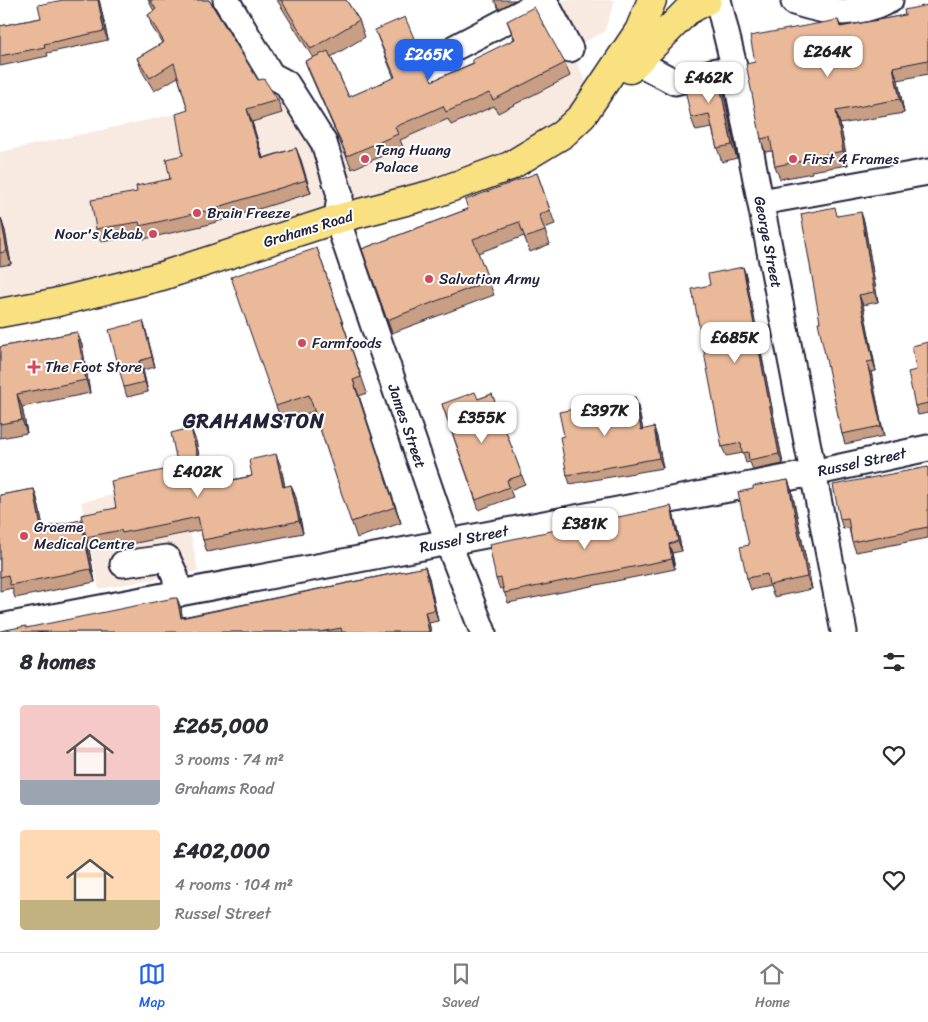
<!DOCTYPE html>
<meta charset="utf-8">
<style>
:root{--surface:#fff;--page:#f2f2f3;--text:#2b2b33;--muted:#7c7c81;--line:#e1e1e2;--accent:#2563eb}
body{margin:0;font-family:Sriracha,sans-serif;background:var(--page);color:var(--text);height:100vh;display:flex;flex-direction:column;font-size:19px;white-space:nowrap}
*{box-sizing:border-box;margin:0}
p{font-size:16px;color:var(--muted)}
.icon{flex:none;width:28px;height:28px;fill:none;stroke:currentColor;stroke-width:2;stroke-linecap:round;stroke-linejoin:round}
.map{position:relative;height:632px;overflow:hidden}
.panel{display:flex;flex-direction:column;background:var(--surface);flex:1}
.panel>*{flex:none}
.price{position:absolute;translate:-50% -42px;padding:0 11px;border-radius:10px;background:#fff;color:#222;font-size:16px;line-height:32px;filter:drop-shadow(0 1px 2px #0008)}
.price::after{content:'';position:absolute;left:50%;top:30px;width:15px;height:11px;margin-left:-8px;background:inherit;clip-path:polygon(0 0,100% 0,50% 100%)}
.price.current{background:var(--accent);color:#fff}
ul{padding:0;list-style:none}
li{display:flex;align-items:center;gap:15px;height:125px;padding:0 20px}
li span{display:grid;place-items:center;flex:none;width:140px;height:100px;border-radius:5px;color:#555}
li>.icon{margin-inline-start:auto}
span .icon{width:60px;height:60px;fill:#fffc;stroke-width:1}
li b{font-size:21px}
h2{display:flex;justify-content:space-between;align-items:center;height:60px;padding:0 20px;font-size:21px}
.tab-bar{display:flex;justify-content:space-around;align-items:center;height:70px;border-top:1px solid var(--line);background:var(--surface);font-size:14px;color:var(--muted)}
.tab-bar a{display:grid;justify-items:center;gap:2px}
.tab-bar .current{color:var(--accent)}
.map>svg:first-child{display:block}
.built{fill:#f8eae0}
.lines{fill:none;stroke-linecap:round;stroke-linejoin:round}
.minor-casing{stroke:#22223b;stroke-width:29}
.major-casing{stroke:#22223b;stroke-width:31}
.minor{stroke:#fff;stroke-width:25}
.major{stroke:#f9e181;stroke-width:28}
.wall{fill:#c89f84;stroke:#22223b}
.shaded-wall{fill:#a3826b;stroke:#22223b}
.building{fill:#e9b999;stroke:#22223b}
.poi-dot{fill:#d1495b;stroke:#fff;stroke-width:2}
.labels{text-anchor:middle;stroke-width:4;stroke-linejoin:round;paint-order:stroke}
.poi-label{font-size:15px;fill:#22223b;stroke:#fff;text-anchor:start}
.street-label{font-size:15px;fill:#22223b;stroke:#fff}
.district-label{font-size:20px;font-weight:bold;letter-spacing:1px;fill:#22223b;stroke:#fff}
</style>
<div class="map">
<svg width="928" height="632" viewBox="0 0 928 632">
<rect width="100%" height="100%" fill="#fff"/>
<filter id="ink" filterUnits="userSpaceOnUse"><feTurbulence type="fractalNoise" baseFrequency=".02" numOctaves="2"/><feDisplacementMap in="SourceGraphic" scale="10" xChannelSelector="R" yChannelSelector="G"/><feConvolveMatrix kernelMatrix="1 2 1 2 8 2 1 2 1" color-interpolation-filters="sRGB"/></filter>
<g filter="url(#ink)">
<path class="built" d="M544,0h71l-11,32 -34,17 25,51 -85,66 -510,147v-161l189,-41 79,-20 18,-8 38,60 122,-46 73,-34z
M180,480l18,91 -99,18 -18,-87z"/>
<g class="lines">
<defs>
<path id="minor" d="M226,0l45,75 15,8 38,60 16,52 -3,24 111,323 35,90
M544,0l26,49
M718,0l16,66 110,566
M794,2c37,12 59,15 96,-2
M456,47l88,-46
M637,62l38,20 41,-11
M761,202l167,-30
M123,564l44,-6 8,17 3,19
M0,627l813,-154 115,-25"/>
<path id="major" d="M630,69l57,-58 20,-11
M0,313l54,-10 108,-27 175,-57 96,-25 77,-28 53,-32 19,-18 57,-85 13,-31"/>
</defs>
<use href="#minor" class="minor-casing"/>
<use href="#major" class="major-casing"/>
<use href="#minor" class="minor"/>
<use href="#major" class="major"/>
</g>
<path class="wall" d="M63,0h36l9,40 -61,13 1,3 -48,10v-40l41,-8z
M148,0h61l49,80 20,20 4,13 -30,9 11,36 33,-10 15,45 -105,32 -62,14 -1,-4 -42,7 -5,-13 41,-37 33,-13 13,-24 5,-45 -10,-33 -24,14 -12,-20 -5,-13 25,-15 -10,-16 -4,-12 6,-4z
M277,0h69l13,20 6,17 -34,20 18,40 45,-19 -19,-48 57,51 41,-18 41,-24 -7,-18 58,42 5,13 -72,37 -4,-7 -43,19 -3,-6 -48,21 3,7 -51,22 -42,-95 -5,-13 8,-3z
M494,0h21l-16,9z
M928,5v69l-30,6 6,33 -64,11 8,41 -37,6 1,2 -32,6 -5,-13 -3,-15 -7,1 -4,-13 -6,-77 83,-42 3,7 64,-12z
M722,84l15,74 -15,4 -5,-14 -5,-20 -16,3 -5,-13z
M537,173l18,51 -11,4 6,16 -20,8 -6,-16 -46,17 16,42 -102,38 -30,-84 106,-40z
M838,216l26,5 14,81 -15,3 13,66 -5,1 13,64 -39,8 -3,-10 -22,-112z
M0,219l5,12 6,33 -11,2z
M317,248l50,145 -8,3 42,127 -44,15 -43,-127 -32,12 -6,-17z
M743,267l3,9 37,188 -30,6 -3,-8 -4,1 -3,-10 -17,3 -4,-9 -12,-162z
M143,321l3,10 9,36 -12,3 5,22 -21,5 -3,-10z
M77,332l5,13 8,48 -68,14 5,26 -27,5v-91z
M928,342v71l-10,2 -3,-9 1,-36z
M492,394l33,90 -15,6 3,7 -34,13 -37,-106 36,-5z
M635,397l3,10 5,23 14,7 6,31 -93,16 -3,-9 -3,-39z
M196,441l9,44 47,-9 29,-9 4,20 6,-2 5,13 7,35 -96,19 -4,-12 -2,-10 -75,15 -1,-3 -34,8 -4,-11 8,43 -80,16 -3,-10 -12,3v-96l34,-6 4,13 5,25 42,4 31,-23 62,-41z
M928,467v71l-72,14 -4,-10 -3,-14 -6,1 -3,-10z
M788,480l4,12 20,97 -38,8 -4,-11 -19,4 -4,-12 6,-89z
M674,516l8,35 -10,2 3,16 -167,34 -5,-15 -3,1 -4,-10z
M425,567l4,11 9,43 -9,2 2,9h-431l27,-4 154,-20 1,9z"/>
<path class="shaded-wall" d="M98,0h1l1,3 8,37 -4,-9z
M893,67l5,13 6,33 -4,-14z
M717,70l5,14 15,74 -5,-13z
M247,109l5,13 15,50 -5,-13z
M836,111l4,13 8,41 -5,-14z
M296,148l5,12 10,33 -5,-13z
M861,212l3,9 14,81 -4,-10z
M1,218l4,13 6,33 -4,-13z
M743,267l3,9 37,188 -4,-10z
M859,295l4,10 13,66 -3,-10z
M143,321l3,10 9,36 -3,-10z
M77,332l5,13 8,48 -4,-13z
M139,361l4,9 5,22 -3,-10z
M867,362l4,10 13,64 -3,-10z
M353,380l6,16 42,127 -6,-16z
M17,394l5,13 5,26 -5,-13z
M635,397l3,10 7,33 -4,-10z
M654,427l3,10 6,31 -4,-10z
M191,428l5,13 12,57 -4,-12z
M276,454l5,13 6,32 -4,-12z
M788,480l4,12 20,97 -5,-12z
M291,485l5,13 7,35 -4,-12z
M34,489l4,13 8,39 -5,-13z
M671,506l3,10 8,35 -4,-10z
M81,520l5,13 9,49 -4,-13z
M669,544l3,9 3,16 -3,-10z
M425,567l4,11 9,43 -3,-11z
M177,598l4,10 3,20 -3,-10z
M425,612l4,11 2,9h-2z"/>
<path class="building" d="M63,0h35l6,31 -60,13 1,3 -45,9v-30l41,-8 -3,-13z
M150,0h59l49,80 6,-1 14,21 -31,9 15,50 34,-11 10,32 -104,32 -62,14 -1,-4 -43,7 -5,-29 46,-8 -1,-6 34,-7 -4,-20 17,-4 -7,-41 12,-4 -14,-47 -24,15 -13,-20 27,-16 -16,-27 8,-6z
M281,0h65l13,20 -48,29z
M928,5v55l-35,7 7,32 -64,12 7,40 -36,7v2l-32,6 -5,-29 -9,2 -15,-75 9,-2 -5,-26 88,-16 2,7 65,-12 -1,-5z
M534,7l31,56 -72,37 -4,-7 -43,19 -3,-6 -48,21 3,7 -51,22 -42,-95 23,-10 21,46 46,-20 -20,-47 30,-13 27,64 42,-18 -2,-3 43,-21 -8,-18z
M717,70l15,75 -15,3 -8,-34 -18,4 -8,-38z
M537,173l13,37 -11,5 6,16 -20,7 -6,-16 -46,17 16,42 -102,39 -25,-71 106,-40 -3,-9z
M835,207l2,9 24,-4 13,80 -15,3 14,66 -6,1 14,64 -39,8 -24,-112h2l-19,-108z
M1,218l6,33 -7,2v-34z
M317,248l44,129 -8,3 42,127 -44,15 -42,-127 -33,11 -45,-129z
M743,267l36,187 -30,6 -1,-8 -6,1 -1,-10 -19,4 -30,-158 18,-4 -2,-11z
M143,321l9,36 -13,4 6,21 -21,5 -15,-57z
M77,332l9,48 -69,14 5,26 -22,4v-77z
M928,342v61l-13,3 -7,-34 8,-2 -4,-24z
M475,392l3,7 14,-5 30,81 -15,5 2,7 -33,13 -34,-96z
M635,397l6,33 13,-3 5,31 -92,17 -7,-38 4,-1 -5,-24z
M191,428l13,58 48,-10 -3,-16 27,-6 7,33 8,-2 8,36 -96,19 -5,-23 -76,16 -1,-3 -35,7 -5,-22 35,-7 -5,-27 67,-14 -7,-34z
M928,467v60l-76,15 -4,-24 -8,1 -7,-34z
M788,480l19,97 -38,8 -2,-11 -20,4 -7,-31 9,-2 -11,-53 15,-3v-3z
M34,489l7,39 40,-8 10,49 -81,16 -2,-10 -8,2v-82z
M671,506l7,35 -9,3 3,15 -168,34 -3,-15 -5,1 -7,-35z
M425,567l10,43 -10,2 4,20h-87l-1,-4 -21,4h-320v-1l26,-5v2l148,-30h3l4,20z"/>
</g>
<g class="poi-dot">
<circle cx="365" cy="159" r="5"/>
<circle cx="793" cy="159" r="5"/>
<circle cx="197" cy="213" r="5"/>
<circle cx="153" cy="234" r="5"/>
<circle cx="429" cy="279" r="5"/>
<circle cx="302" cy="343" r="5"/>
<path d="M31.5 359.5h5v5h5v5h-5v5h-5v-5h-5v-5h5z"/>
<circle cx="24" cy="536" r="5"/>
</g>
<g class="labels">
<g class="poi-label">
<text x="375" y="155">Teng Huang<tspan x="375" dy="17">Palace</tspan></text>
<text x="803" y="164">First 4 Frames</text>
<text x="207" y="218">Brain Freeze</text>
<text x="143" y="239" text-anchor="end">Noor's Kebab</text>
<text x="439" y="284">Salvation Army</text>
<text x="312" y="348">Farmfoods</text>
<text x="45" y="372">The Foot Store</text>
<text x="34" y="532">Graeme<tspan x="34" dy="17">Medical Centre</tspan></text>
</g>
<g class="street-label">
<text transform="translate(308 229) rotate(-17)" y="5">Grahams Road</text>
<text transform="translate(768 242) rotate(79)" y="5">George Street</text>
<text transform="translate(407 426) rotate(71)" y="5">James Street</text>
<text transform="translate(862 462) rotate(-12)" y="5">Russel Street</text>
<text transform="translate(464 539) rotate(-11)" y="5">Russel Street</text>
</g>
<g class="district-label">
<text x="254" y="428">GRAHAMSTON</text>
</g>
</g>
</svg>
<b class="price" style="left:828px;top:78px">£264K</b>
<b class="price current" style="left:429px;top:81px">£265K</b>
<b class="price" style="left:709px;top:104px">£462K</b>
<b class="price" style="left:735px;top:364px">£685K</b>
<b class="price" style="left:605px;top:437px">£397K</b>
<b class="price" style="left:482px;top:444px">£355K</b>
<b class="price" style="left:198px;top:498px">£402K</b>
<b class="price" style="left:585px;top:550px">£381K</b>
</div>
<section class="panel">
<h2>8 homes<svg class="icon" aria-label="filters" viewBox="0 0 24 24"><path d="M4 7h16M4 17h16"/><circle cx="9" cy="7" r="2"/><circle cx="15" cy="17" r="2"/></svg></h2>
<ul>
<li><span style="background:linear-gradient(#f6c9c9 75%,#9aa5b1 0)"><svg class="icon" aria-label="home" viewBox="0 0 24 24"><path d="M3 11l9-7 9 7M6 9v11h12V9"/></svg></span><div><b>£265,000</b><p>3 rooms · 74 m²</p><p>Grahams Road</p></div><svg class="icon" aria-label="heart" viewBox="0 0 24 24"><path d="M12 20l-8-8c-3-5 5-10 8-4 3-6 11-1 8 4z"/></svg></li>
<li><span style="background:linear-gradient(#ffd9b3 70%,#c2b280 0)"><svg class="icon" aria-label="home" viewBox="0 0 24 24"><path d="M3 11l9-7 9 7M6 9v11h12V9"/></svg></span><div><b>£402,000</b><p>4 rooms · 104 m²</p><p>Russel Street</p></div><svg class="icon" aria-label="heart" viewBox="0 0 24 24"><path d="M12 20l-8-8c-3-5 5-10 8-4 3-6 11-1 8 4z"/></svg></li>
</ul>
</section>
<nav class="tab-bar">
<a class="current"><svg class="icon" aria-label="map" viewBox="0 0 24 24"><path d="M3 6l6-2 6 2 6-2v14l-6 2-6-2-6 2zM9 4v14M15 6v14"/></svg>Map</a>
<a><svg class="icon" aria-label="saved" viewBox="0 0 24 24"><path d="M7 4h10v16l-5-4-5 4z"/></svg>Saved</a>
<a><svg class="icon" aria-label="home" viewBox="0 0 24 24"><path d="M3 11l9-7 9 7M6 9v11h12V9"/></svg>Home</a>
</nav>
